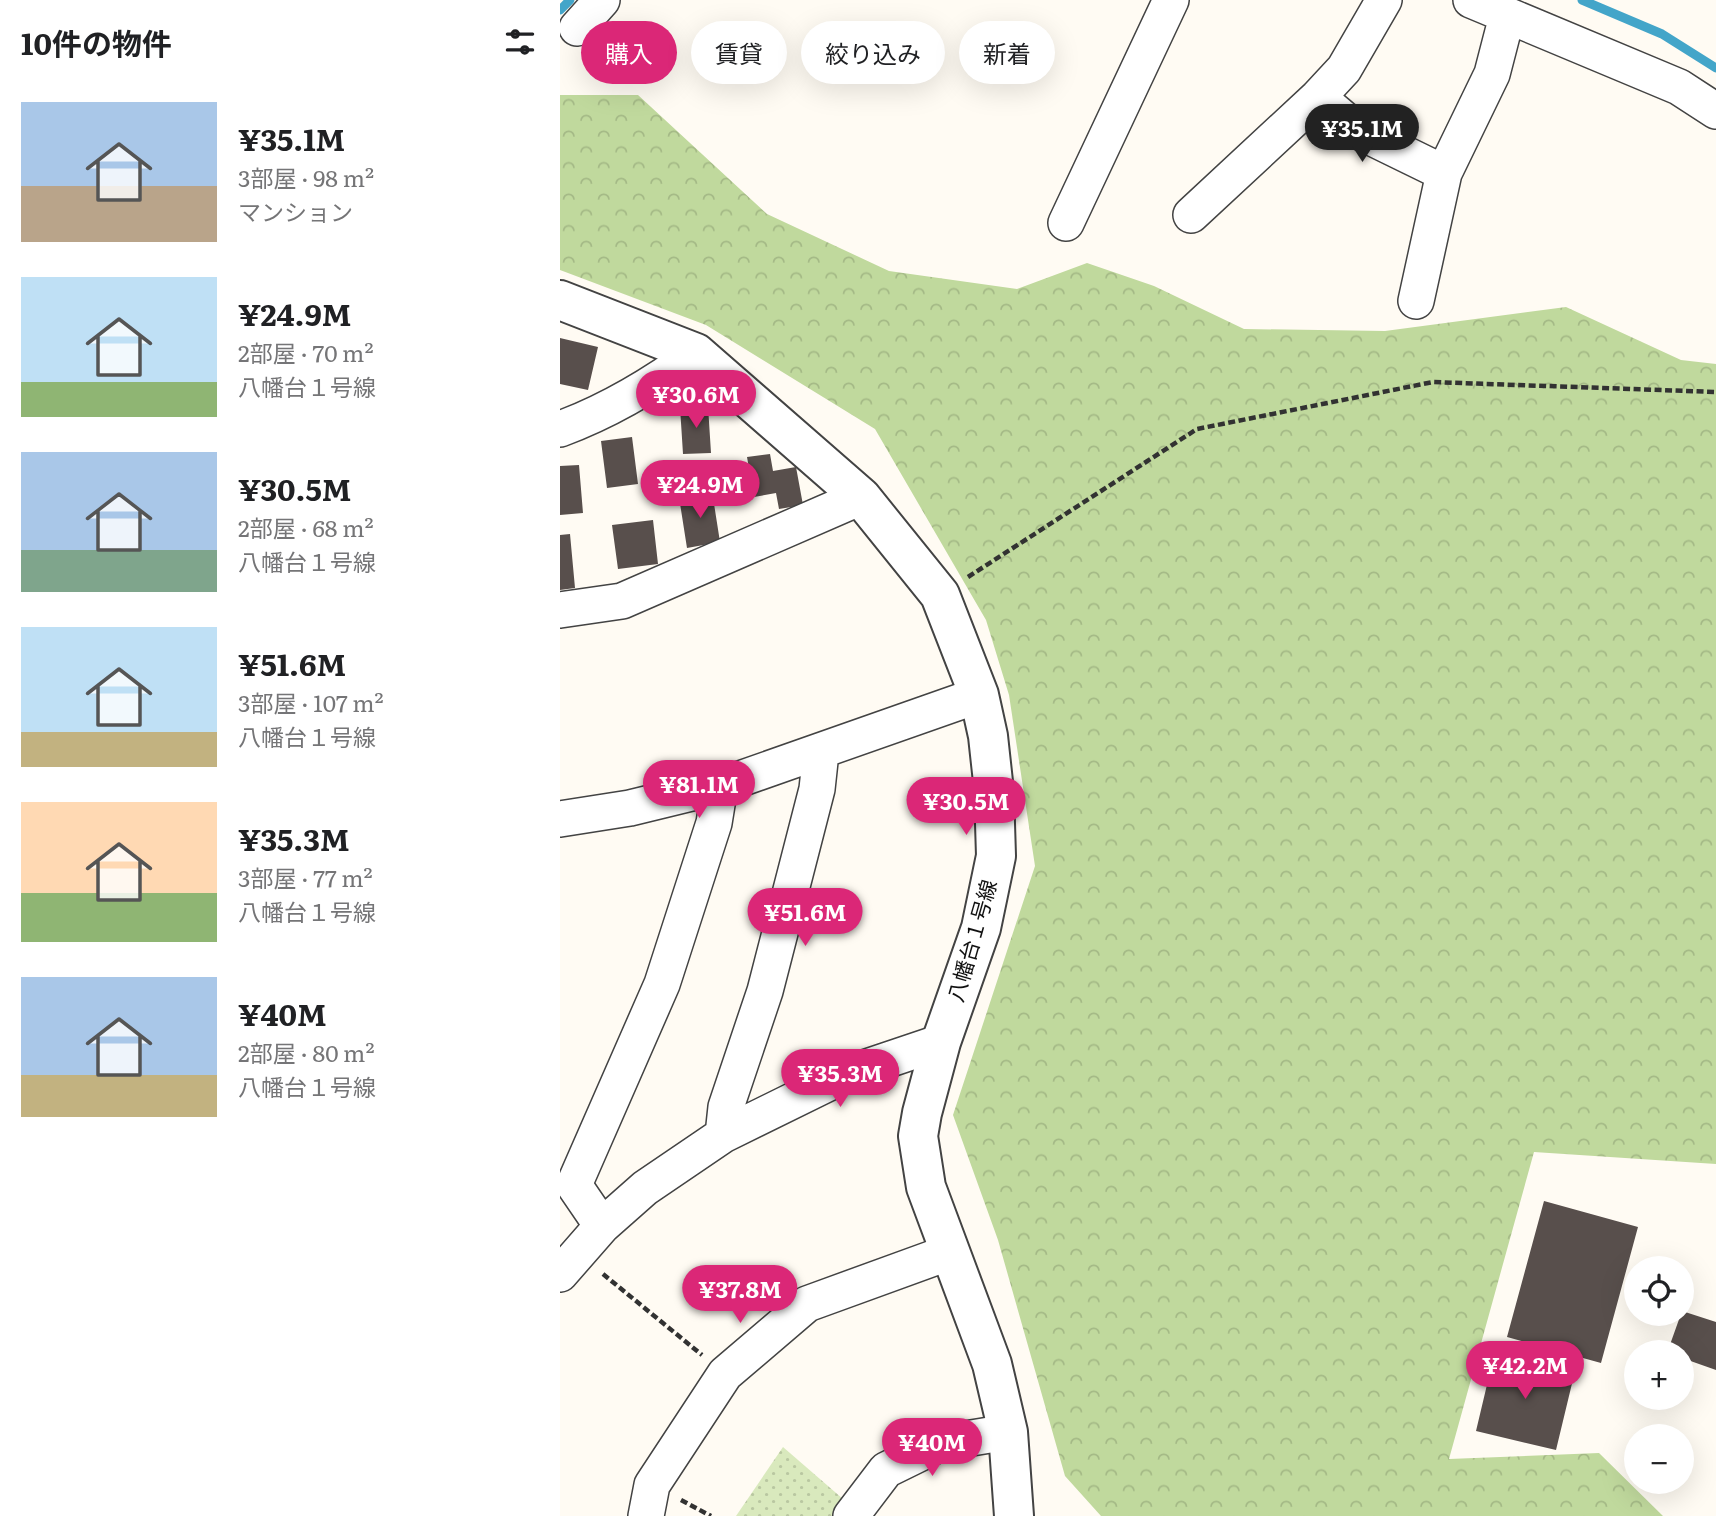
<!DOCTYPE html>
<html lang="ja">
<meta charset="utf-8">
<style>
:root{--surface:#fff;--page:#f6f6f6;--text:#202124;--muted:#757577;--accent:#db2777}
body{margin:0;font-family:Literata,"Noto Sans JP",serif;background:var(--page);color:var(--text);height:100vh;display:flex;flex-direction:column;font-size:26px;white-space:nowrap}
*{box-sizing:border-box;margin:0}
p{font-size:23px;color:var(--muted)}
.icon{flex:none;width:38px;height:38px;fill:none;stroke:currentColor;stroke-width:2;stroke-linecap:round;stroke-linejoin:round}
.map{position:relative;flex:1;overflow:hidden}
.drawer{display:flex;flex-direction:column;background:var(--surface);width:560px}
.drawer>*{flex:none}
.banner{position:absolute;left:21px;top:21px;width:665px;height:63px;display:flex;gap:14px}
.buttons{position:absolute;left:1064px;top:1256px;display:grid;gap:14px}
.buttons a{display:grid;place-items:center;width:70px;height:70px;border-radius:50%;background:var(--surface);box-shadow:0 7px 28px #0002;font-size:35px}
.price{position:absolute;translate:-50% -60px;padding:0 16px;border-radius:24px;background:var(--accent);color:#fff;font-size:23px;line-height:46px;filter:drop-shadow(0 2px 4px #0008)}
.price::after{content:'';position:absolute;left:50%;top:42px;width:21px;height:16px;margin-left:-10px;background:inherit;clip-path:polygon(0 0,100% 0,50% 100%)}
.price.on{background:#222;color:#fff}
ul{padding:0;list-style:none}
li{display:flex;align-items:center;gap:21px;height:175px;padding:0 21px}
li span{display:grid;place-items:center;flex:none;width:196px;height:140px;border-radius:0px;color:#555}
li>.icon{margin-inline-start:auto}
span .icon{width:84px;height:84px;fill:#fffc;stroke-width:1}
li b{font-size:30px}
h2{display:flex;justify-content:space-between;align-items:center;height:84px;padding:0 21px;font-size:30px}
.pill{padding:0 24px;border-radius:32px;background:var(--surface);box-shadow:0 7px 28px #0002;font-size:24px;line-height:63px}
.pill.on{background:var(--accent);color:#fff}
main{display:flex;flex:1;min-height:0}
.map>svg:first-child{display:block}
.grass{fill:url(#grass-dots)}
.forest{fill:url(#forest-crowns)}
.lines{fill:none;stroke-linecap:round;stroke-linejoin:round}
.stream{stroke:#43a5c9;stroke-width:9}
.building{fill:#584f4c}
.minor-casing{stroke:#434343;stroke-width:38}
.tertiary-casing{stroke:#434343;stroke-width:42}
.path{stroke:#323232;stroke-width:4.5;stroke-dasharray:7 3.5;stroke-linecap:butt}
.minor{stroke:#fff;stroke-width:35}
.tertiary{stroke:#fff;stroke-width:38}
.labels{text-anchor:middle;stroke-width:7;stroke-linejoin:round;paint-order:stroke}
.street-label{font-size:21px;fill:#101010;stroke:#fff}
</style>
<main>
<section class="drawer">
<h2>10件の物件<svg class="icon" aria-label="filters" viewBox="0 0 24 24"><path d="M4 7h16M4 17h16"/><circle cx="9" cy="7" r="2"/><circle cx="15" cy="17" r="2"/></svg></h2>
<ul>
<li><span style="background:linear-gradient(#a9c7e8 60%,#b9a48a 0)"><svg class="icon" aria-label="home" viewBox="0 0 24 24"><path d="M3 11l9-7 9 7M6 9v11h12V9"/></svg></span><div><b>¥35.1M</b><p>3部屋 · 98 m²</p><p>マンション</p></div></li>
<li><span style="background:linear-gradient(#bfe0f5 75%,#8fb573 0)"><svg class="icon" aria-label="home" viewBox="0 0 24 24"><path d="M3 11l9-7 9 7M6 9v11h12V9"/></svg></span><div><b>¥24.9M</b><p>2部屋 · 70 m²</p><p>八幡台１号線</p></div></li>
<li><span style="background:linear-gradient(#a9c7e8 70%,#7fa58c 0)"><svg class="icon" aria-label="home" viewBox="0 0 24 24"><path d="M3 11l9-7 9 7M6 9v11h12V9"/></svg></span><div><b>¥30.5M</b><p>2部屋 · 68 m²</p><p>八幡台１号線</p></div></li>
<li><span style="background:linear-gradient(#bfe0f5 75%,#c2b280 0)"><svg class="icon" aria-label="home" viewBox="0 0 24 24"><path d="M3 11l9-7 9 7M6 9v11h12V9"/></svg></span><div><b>¥51.6M</b><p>3部屋 · 107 m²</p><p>八幡台１号線</p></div></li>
<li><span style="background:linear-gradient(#ffd9b3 65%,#8fb573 0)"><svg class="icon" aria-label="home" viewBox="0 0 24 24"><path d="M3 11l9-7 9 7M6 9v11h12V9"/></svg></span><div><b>¥35.3M</b><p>3部屋 · 77 m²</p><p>八幡台１号線</p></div></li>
<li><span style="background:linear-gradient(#a9c7e8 70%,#c2b280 0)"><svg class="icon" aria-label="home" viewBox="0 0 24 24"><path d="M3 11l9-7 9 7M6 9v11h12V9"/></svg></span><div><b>¥40M</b><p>2部屋 · 80 m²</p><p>八幡台１号線</p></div></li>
</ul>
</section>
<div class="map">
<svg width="1156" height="1516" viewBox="0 0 1156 1516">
<defs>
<pattern id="grass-dots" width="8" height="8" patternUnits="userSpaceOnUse" patternTransform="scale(1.75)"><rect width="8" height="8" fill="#d9e9bd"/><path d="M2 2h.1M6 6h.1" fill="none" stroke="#b9c7a1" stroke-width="1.8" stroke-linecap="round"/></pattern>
<pattern id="forest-crowns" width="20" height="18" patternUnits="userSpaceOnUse" patternTransform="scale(1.75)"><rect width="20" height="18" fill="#c0d99d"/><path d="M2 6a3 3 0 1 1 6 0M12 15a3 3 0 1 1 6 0" fill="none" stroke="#a4b986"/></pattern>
</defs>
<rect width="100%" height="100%" fill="#fffbf3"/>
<path class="grass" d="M223,1447l60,52 -11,17h-96z"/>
<path class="forest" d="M0,95h78l129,119 122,57 128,18 70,-26 67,23 90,43 141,2 181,-24 115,53 35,4v800l-182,-12 -85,307 150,-6 64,63h-562l-36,-40 -67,-236 -45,-125 82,-249 -26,-171 -23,-75 -111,-191 -169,-104 -146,-55z"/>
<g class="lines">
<path class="stream" d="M1022,0l80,34 54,34
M0,10l10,-10"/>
</g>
<path class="building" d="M0,338l38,9 -10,43 -28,-6z
M148,406l3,47 -28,1 -3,-47z
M72,437l6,47 -31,4 -6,-47z
M210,454l3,17 23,-4 7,38 -24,4 -3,-16 -22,4 -7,-40z
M19,465l4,48 -23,2v-49z
M152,491l8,51 -33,6 -8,-51z
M93,520l5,44 -40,5 -6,-44z
M10,534l5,54 -15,2v-55z
M984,1201l94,26 -37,136 -94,-26z
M1122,1311l34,11v48l-34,-12v-5h-15z
M935,1351l80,20 -19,79 -80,-19z"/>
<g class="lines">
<defs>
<path id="minor" d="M911,0l208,87 37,24
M17,28l25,-28
M758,97l40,34 86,42
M631,215l127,-118 26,-28 40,-69
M506,223l105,-223
M856,301l28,-128 48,-99 15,-58
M0,429c49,-18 94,-45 136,-76
M0,610l62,-9 239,-104
M0,819l70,-11 90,-22 259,-91
M163,1135l3,-28 39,-116 52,-202 4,-37
M42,1226l-28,-41 88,-201 52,-161 6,-37
M0,1274l42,-48 43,-38 78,-53 126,-62 92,-31
M86,1516l6,-31 73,-111 82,-70 143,-52
M291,1516l35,-46 55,-27 67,-11"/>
<path id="tertiary" d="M0,300l136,53 165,144 79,98 39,100 9,41 6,55 2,65 -15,72 -40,114 -19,71 -4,23 8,51 66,177 16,68 6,84"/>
</defs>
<use href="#minor" class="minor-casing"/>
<use href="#tertiary" class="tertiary-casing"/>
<path class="path" d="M408,577l229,-148 236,-47 283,10
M43,1274l99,81
M121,1500l30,16"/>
<use href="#minor" class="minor"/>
<use href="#tertiary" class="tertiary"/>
</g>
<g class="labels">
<g class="street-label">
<text transform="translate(413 941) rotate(-74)" y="7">八幡台１号線</text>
</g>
</g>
</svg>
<div class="buttons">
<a><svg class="icon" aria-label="locate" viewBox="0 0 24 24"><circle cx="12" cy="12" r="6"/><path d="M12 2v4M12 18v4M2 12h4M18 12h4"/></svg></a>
<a>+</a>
<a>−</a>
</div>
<b class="price on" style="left:802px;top:164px">¥35.1M</b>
<b class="price" style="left:136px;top:430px">¥30.6M</b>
<b class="price" style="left:140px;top:520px">¥24.9M</b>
<b class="price" style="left:139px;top:820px">¥81.1M</b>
<b class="price" style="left:406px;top:837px">¥30.5M</b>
<b class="price" style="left:245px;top:948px">¥51.6M</b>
<b class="price" style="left:280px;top:1109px">¥35.3M</b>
<b class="price" style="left:180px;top:1325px">¥37.8M</b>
<b class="price" style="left:965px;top:1401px">¥42.2M</b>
<b class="price" style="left:372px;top:1478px">¥40M</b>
<div class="banner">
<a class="pill on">購入</a>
<a class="pill">賃貸</a>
<a class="pill">絞り込み</a>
<a class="pill">新着</a>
</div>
</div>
</main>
